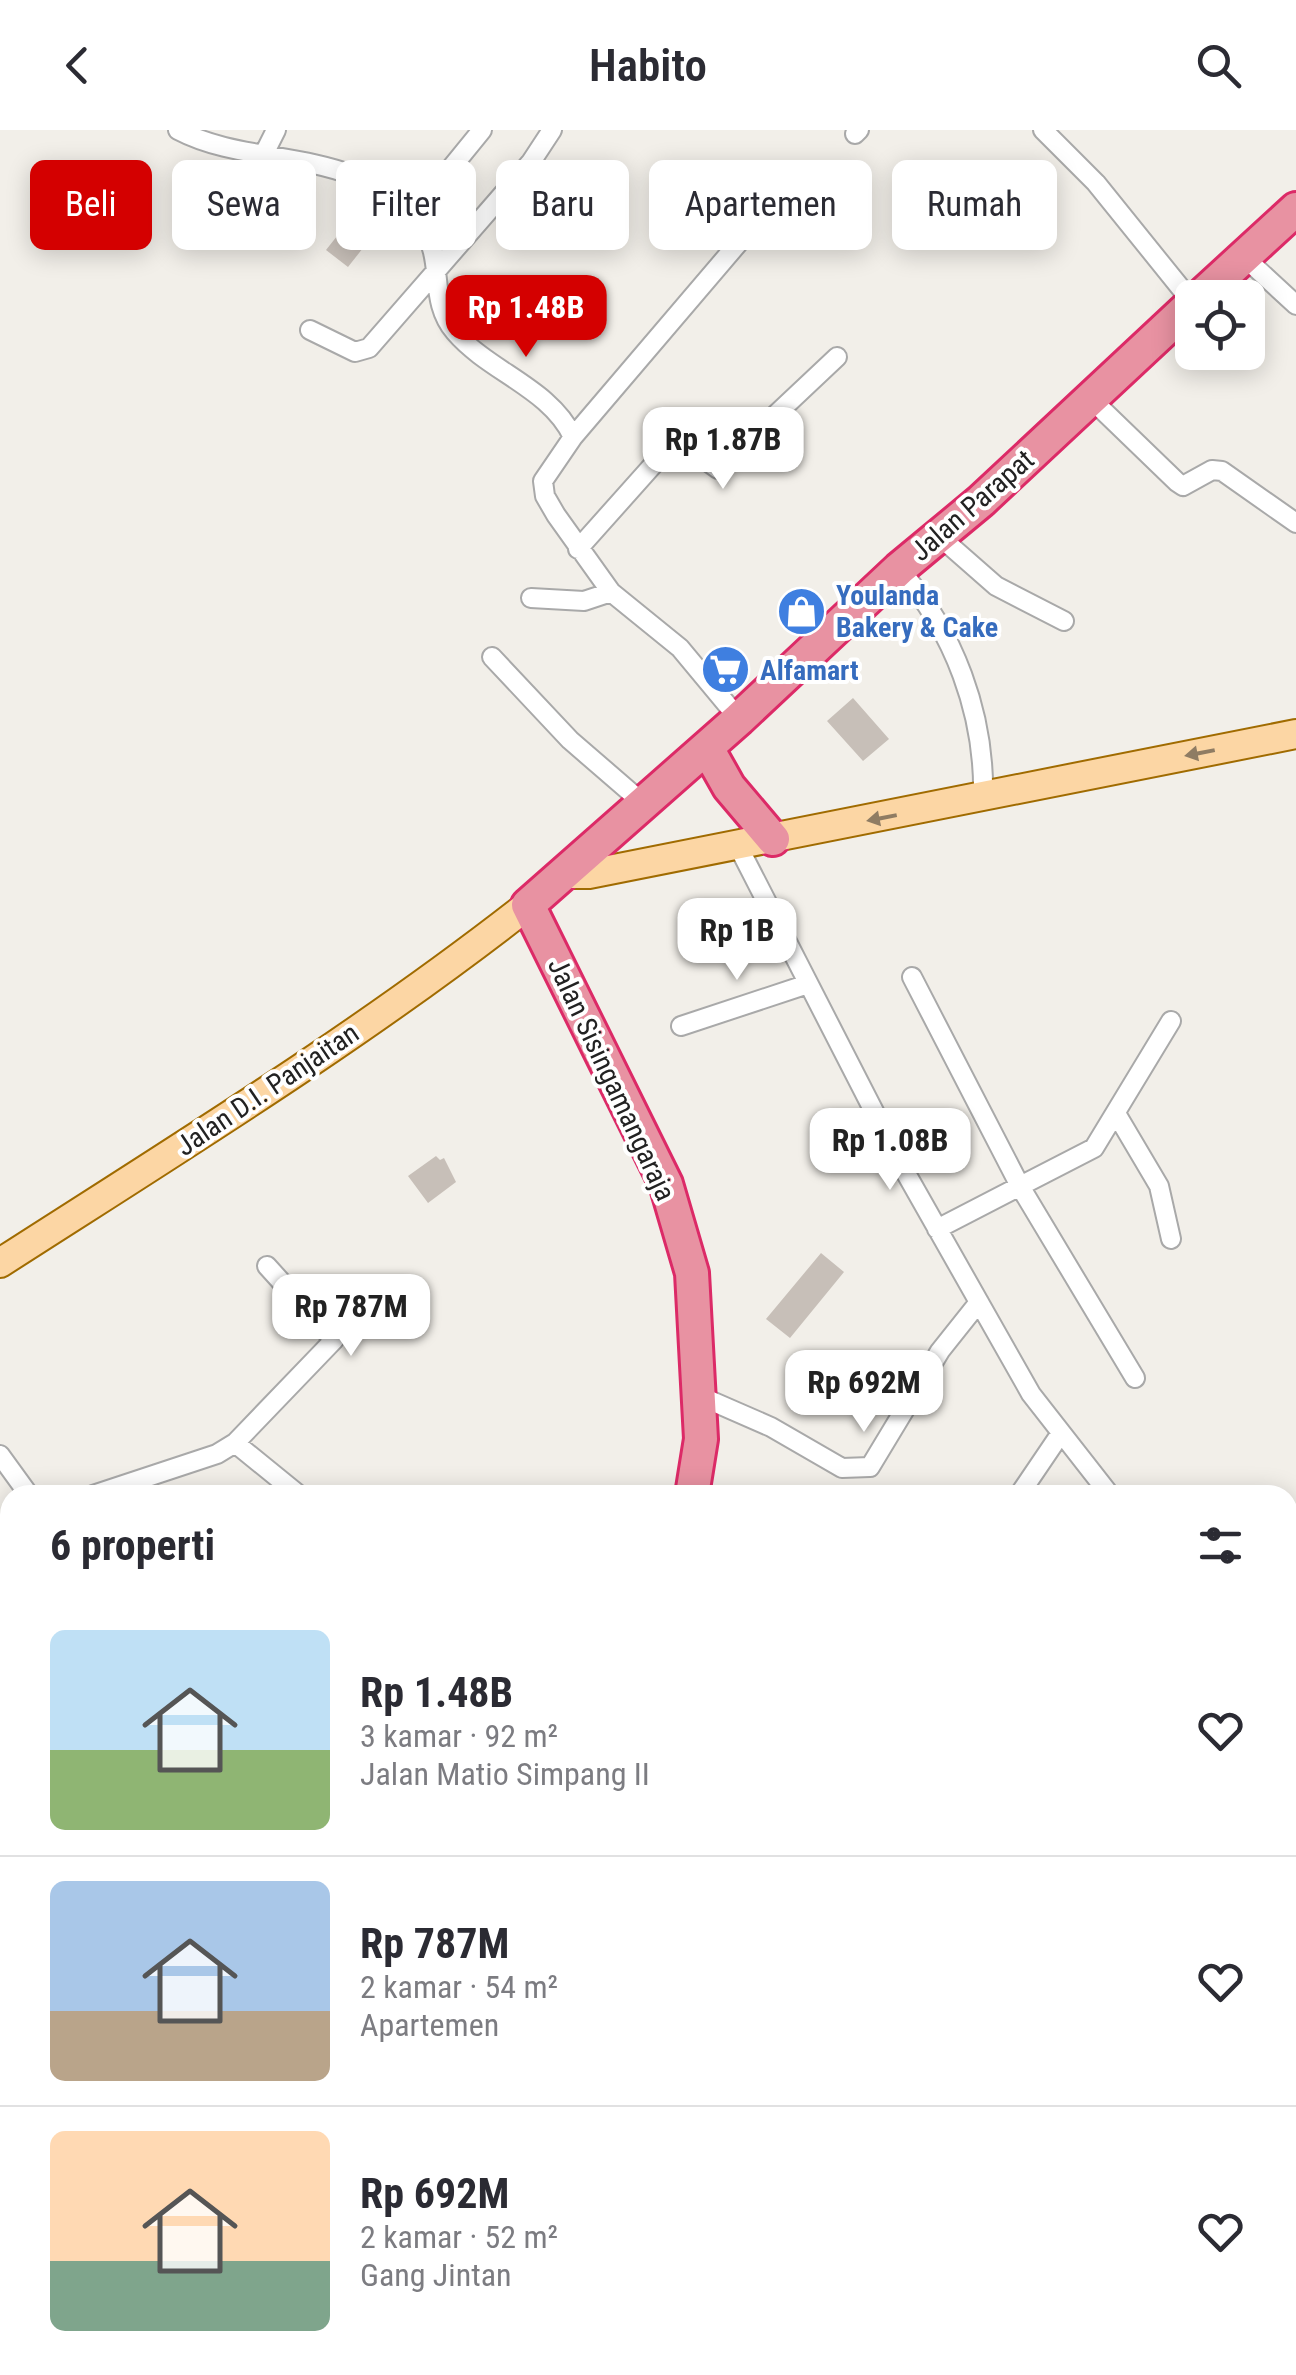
<!DOCTYPE html>
<html lang="id">
<meta charset="utf-8">
<style>
:root{--surface:#fff;--page:#f7f7f7;--text:#2b2b33;--muted:#7c7c81;--line:#e1e1e2;--accent:#d40000}
body{margin:0;font-family:"Roboto Condensed",sans-serif;background:var(--page);color:var(--text);height:100vh;display:flex;flex-direction:column;font-size:38px;white-space:nowrap}
*{box-sizing:border-box;margin:0}
p{font-size:32px;color:var(--muted)}
.icon{flex:none;width:55px;height:55px;fill:none;stroke:currentColor;stroke-width:2;stroke-linecap:round;stroke-linejoin:round}
.map{position:relative;flex:1;overflow:hidden}
.drawer{position:absolute;left:0px;top:1355px;width:1298px;height:890px;display:flex;flex-direction:column;background:var(--surface);border-radius:30px 30px 0 0;box-shadow:0 5px 25px #0003}
.drawer>*{flex:none}
.hud{position:absolute;left:30px;top:30px;width:1238px;height:90px;display:flex;gap:20px}
.tools{position:absolute;left:1175px;top:150px;display:grid;gap:20px}
.tools a{display:grid;place-items:center;width:90px;height:90px;border-radius:15px;background:var(--surface);box-shadow:0 5px 25px #0003;font-size:50px}
.price{position:absolute;translate:-50% -85px;padding:0 22px;border-radius:20px;background:#fff;color:#222;font-size:32px;line-height:65px;filter:drop-shadow(0 2px 5px #0008)}
.price::after{content:'';position:absolute;left:50%;top:60px;width:30px;height:22px;margin-left:-15px;background:inherit;clip-path:polygon(0 0,100% 0,50% 100%)}
.price.current{background:var(--accent);color:#fff}
ul{padding:0;list-style:none}
li{display:flex;align-items:center;gap:30px;height:250px;padding:0 50px}
li+li{border-top:2px solid var(--line)}
li span{display:grid;place-items:center;flex:none;width:280px;height:200px;border-radius:15px;color:#555}
li>.icon{margin-inline-start:auto}
span .icon{width:120px;height:120px;fill:#fffc;stroke-width:1}
li b{font-size:42px}
h2{display:flex;justify-content:space-between;align-items:center;height:120px;padding:0 50px;font-size:42px}
.chip{padding:0 35px;border-radius:15px;background:var(--surface);box-shadow:0 5px 25px #0003;font-size:35px;line-height:90px}
.chip.current{background:var(--accent);color:#fff}
header{display:flex;justify-content:space-between;align-items:center;height:130px;padding:0 50px;background:var(--surface);font-size:45px;font-weight:600}
.map>svg:first-child{display:block}
.building{fill:#c7bfb8}
.lines{fill:none;stroke-linecap:round;stroke-linejoin:round}
.street-casing{stroke:#a9a9a9;stroke-width:22}
.primary-casing{stroke:#a06b00;stroke-width:32}
.highway-casing{stroke:#dc2a67;stroke-width:38}
.street{stroke:#fff;stroke-width:18}
.primary{stroke:#fcd6a4;stroke-width:28}
.highway{stroke:#e892a2;stroke-width:32}
.oneway{fill:#8f7c63}
.labels{text-anchor:middle;stroke-width:8;stroke-linejoin:round;paint-order:stroke}
.street-label{font-size:28px;fill:#222;stroke:#fff}
.shop-label{font-size:28px;font-weight:bold;fill:#366cbe;stroke:#fff;text-anchor:start}
</style>
<header><svg class="icon" aria-label="back" viewBox="0 0 24 24"><path d="M15 5l-7 7 7 7"/></svg>Habito<svg class="icon" aria-label="search" viewBox="0 0 24 24"><circle cx="10" cy="10" r="6"/><path d="M15 15l6 6"/></svg></header>
<div class="map">
<svg width="1296" height="2245" viewBox="0 0 1296 2245">
<rect width="100%" height="100%" fill="#f2efe9"/>
<path class="building" d="M356,82l22,17 -30,38 -22,-17z
M853,568l36,41 -26,22 -36,-40z
M436,1026l4,4 4,-2 12,24 -28,21 -20,-27z
M821,1123l23,19 -54,66 -24,-19z"/>
<g class="lines">
<defs>
<path id="street" d="M178,0c76,40 183,14 243,96 25,33 6,73 34,106 34,40 95,56 118,105l-30,44 2,15 11,19 55,77 69,56 59,71
M1043,0l53,53 96,119
M855,4l4,-4
M265,22l11,-22
M412,86l70,-86
M1244,127l52,48
M310,200l45,22 14,-4 162,-186 21,-32
M1090,268l87,84 6,4 29,-16 10,1 74,52
M573,307l179,-210
M939,406l57,50 68,35
M578,419l91,-102 16,-2 33,24 119,-112
M899,439c55,62 86,145 84,228
M531,468l53,3 27,-9
M492,527l78,83 74,64
M738,716l165,322 128,226 79,101
M912,847l109,211 114,190
M681,896l127,-42
M1117,985l42,71 12,53
M937,1099l157,-81 77,-127
M700,1266l71,31 71,41 28,-1 70,-116 39,-49
M235,1313l99,-103 -67,-74
M0,1325l29,40
M93,1365l124,-41 18,-11 64,52
M1019,1365l42,-62
M1288,1563l8,9
M0,1610l10,6
M0,1715l10,-15
M1288,1965l8,-3
M0,2003l10,9
M0,2044l10,-17
M662,2235l25,10
M443,2245l10,-10"/>
<path id="primary" d="M565,744h24l707,-140
M0,1133c179,-115 361,-227 528,-358"/>
<path id="highway" d="M1199,168l97,-89
M707,618l22,39 44,52
M692,1365l9,-56 -9,-166 -26,-89 -138,-279 211,-186 160,-150 82,-68 211,-197
M295,2245l5,-10"/>
</defs>
<use href="#street" class="street-casing"/>
<use href="#primary" class="primary-casing"/>
<use href="#highway" class="highway-casing"/>
<use href="#street" class="street"/>
<use href="#primary" class="primary"/>
<use href="#highway" class="highway"/>
</g>
<defs><path id="oneway-solid" d="M-6-.8H1V-3.2L6.5 0L1 3.2V.8H-6Z" transform="scale(2.5)"/></defs>
<g class="oneway">
<use href="#oneway-solid" transform="translate(1200 623) rotate(169)"/>
<use href="#oneway-solid" transform="translate(882 688) rotate(169)"/>
</g>
<defs>
<symbol id="shop-disc" viewBox="-11 -11 22 22"><circle r="9.5" fill="#3f7fe0" stroke="#fff"/><path d="M-5-2.5h2.3a2.7 3.5 0 0 1 5.4 0H5L5.5 6h-11ZM-1.5-2.5h3a1.5 2.3 0 0 0-3 0Z" fill="#fff"/></symbol>
<symbol id="supermarket-disc" viewBox="-11 -11 22 22"><circle r="9.5" fill="#3f7fe0" stroke="#fff"/><path d="M-6-5.5h2.5l.6 2H6L4.5 2H-2.5L-4.4-4H-6ZM-1.5 3.2a1.3 1.3 0 1 0 .1 0ZM3 3.2a1.3 1.3 0 1 0 .1 0Z" fill="#fff"/></symbol>
</defs>
<g fill-rule="evenodd">
<use href="#shop-disc" x="774" y="454" width="55" height="55"/>
<use href="#supermarket-disc" x="698" y="512" width="55" height="55"/>
</g>
<g class="labels">
<g class="street-label">
<text transform="translate(972 375) rotate(-41)" y="10">Jalan Parapat</text>
<text transform="translate(612 949) rotate(65)" y="10">Jalan Sisingamangaraja</text>
<text transform="translate(267 959) rotate(-34)" y="10">Jalan D.I. Panjaitan</text>
</g>
<g class="shop-label">
<text x="836" y="475">Youlanda<tspan x="836" dy="32">Bakery &amp; Cake</tspan></text>
<text x="760" y="550">Alfamart</text>
</g>
</g>
</svg>
<div class="tools">
<a><svg class="icon" aria-label="locate" viewBox="0 0 24 24"><circle cx="12" cy="12" r="6"/><path d="M12 2v4M12 18v4M2 12h4M18 12h4"/></svg></a>
</div>
<b class="price current" style="left:526px;top:230px">Rp 1.48B</b>
<b class="price" style="left:723px;top:362px">Rp 1.87B</b>
<b class="price" style="left:737px;top:853px">Rp 1B</b>
<b class="price" style="left:890px;top:1063px">Rp 1.08B</b>
<b class="price" style="left:351px;top:1229px">Rp 787M</b>
<b class="price" style="left:864px;top:1305px">Rp 692M</b>
<div class="hud">
<a class="chip current">Beli</a>
<a class="chip">Sewa</a>
<a class="chip">Filter</a>
<a class="chip">Baru</a>
<a class="chip">Apartemen</a>
<a class="chip">Rumah</a>
</div>
<section class="drawer">
<h2>6 properti<svg class="icon" aria-label="filters" viewBox="0 0 24 24"><path d="M4 7h16M4 17h16"/><circle cx="9" cy="7" r="2"/><circle cx="15" cy="17" r="2"/></svg></h2>
<ul>
<li><span style="background:linear-gradient(#bfe0f5 60%,#8fb573 0)"><svg class="icon" aria-label="home" viewBox="0 0 24 24"><path d="M3 11l9-7 9 7M6 9v11h12V9"/></svg></span><div><b>Rp 1.48B</b><p>3 kamar · 92 m²</p><p>Jalan Matio Simpang II</p></div><svg class="icon" aria-label="heart" viewBox="0 0 24 24"><path d="M12 20l-8-8c-3-5 5-10 8-4 3-6 11-1 8 4z"/></svg></li>
<li><span style="background:linear-gradient(#a9c7e8 65%,#b9a48a 0)"><svg class="icon" aria-label="home" viewBox="0 0 24 24"><path d="M3 11l9-7 9 7M6 9v11h12V9"/></svg></span><div><b>Rp 787M</b><p>2 kamar · 54 m²</p><p>Apartemen</p></div><svg class="icon" aria-label="heart" viewBox="0 0 24 24"><path d="M12 20l-8-8c-3-5 5-10 8-4 3-6 11-1 8 4z"/></svg></li>
<li><span style="background:linear-gradient(#ffd9b3 65%,#7fa58c 0)"><svg class="icon" aria-label="home" viewBox="0 0 24 24"><path d="M3 11l9-7 9 7M6 9v11h12V9"/></svg></span><div><b>Rp 692M</b><p>2 kamar · 52 m²</p><p>Gang Jintan</p></div><svg class="icon" aria-label="heart" viewBox="0 0 24 24"><path d="M12 20l-8-8c-3-5 5-10 8-4 3-6 11-1 8 4z"/></svg></li>
</ul>
</section>
</div>
